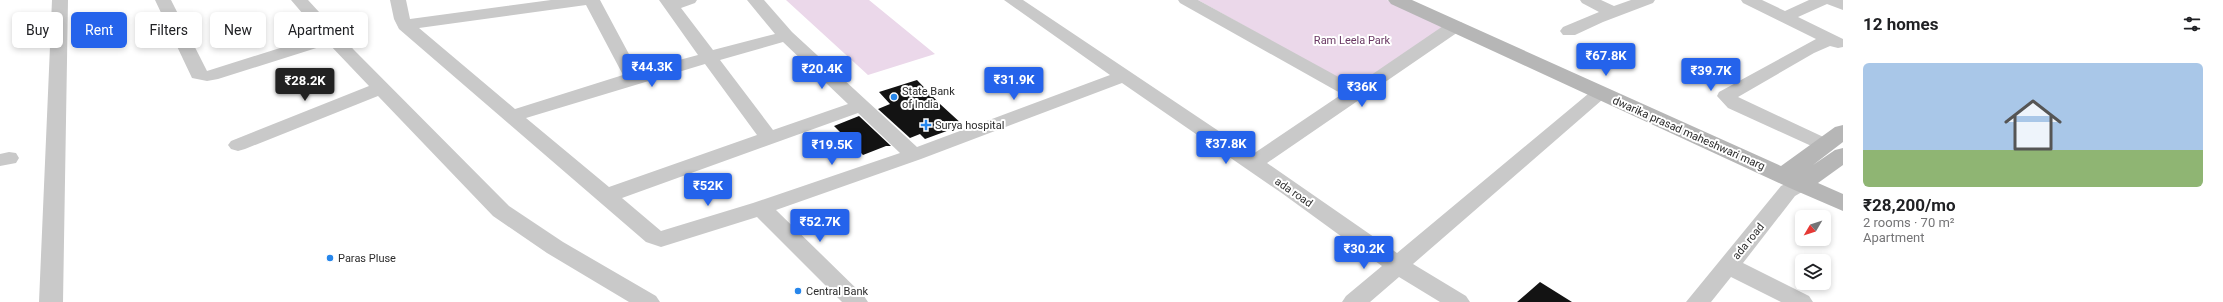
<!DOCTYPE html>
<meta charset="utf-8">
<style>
:root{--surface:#fff;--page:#f2f2f2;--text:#202124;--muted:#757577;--line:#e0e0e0;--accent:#2563eb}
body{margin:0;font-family:Roboto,sans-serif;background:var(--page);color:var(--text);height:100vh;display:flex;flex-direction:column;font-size:15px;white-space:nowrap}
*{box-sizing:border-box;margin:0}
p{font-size:13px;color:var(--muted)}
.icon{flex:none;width:22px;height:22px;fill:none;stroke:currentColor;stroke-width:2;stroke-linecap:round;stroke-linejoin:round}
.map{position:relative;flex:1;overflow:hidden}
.side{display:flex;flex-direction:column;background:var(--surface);width:380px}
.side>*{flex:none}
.top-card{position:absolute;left:12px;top:12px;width:380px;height:36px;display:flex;gap:8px}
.needle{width:26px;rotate:231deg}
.buttons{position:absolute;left:1795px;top:210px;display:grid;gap:8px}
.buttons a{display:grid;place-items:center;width:36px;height:36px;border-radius:6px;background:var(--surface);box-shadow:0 2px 6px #0003;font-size:20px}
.price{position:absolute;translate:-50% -34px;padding:0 9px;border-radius:4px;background:var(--accent);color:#fff;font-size:13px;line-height:26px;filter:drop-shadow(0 1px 2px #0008)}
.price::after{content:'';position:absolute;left:50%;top:24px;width:12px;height:9px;margin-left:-6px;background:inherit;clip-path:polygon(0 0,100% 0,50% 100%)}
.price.selected{background:#222;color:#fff}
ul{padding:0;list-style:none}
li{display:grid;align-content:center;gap:8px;height:212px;padding:0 20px}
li+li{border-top:1px solid var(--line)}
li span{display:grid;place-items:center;height:124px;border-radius:6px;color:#555}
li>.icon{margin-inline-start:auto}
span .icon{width:72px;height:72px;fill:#fffc;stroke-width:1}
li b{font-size:17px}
h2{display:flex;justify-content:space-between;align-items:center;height:48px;padding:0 20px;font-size:17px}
.pill{padding:0 14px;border-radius:6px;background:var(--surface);box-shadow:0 2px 6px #0003;font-size:14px;line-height:36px}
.pill.selected{background:var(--accent);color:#fff}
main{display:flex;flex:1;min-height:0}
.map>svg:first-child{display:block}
.green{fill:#ebd8ea}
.building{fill:#131313}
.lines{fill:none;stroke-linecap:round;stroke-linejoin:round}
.street{fill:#c9c9c9;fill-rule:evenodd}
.secondary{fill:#b6b6b6;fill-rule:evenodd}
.poi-dot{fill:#2686eb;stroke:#fff;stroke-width:1.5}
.labels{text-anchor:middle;stroke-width:4;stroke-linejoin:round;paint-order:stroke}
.park-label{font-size:11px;fill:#693863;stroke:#fff}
.poi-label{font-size:11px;fill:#2c2c2c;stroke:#fff;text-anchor:start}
.street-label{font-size:11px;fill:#2c2c2c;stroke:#fff}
</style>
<main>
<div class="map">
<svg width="1843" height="302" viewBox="0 0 1843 302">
<rect width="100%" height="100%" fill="#fff"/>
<path class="green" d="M786,0h83l66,54 -67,21z
M1198,0h189l59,27 -92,60z"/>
<path class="building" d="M917,80l23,24 23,21 -38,14 -5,-5 -10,4 -32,-29 12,-5 -11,-12z
M859,116l32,30h-5l-23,9 -29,-29z
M1540,282l32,20h-55z"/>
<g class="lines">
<path class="street" d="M52,0h16l-5,302h-24z
M155,0h16l36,71 114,-36 -30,-35h17l46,50 155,156 54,36 93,54 4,6h-31l-82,-49 -54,-37 -115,-120 -133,53 -7,2 -7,-2 -3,-4 3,-4 138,-55 -40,-42 -111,35 -11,2 -15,-3z
M390,0h16l4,19 141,-19h49l38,71 60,-16 -39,-55h38l-2,3 -14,5 32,42 62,-16 -28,-34h17l28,32 125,115 193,-72 -106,-75h19l230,154 89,-60 -162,-91 -2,-3h20l157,86 94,-64h12l3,4 -3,4 -194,133 130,90 197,-164 7,-2 7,2 2,4 -197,171 53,32 4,6h-30l-41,-25 -29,25h-28l4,-6 36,-30 -99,-72 -161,-111 -201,76 -145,51 88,86 4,6h-26l-85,-85 -96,30 -15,-5 -247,-213 -5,-10zM586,5l37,70 -108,34 -96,-81zM783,42l65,62 -75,26 -53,-70zM705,64l52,71 -148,52 -83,-69zM858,113l42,40 -147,50 -92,28 -39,-33z
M1580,0h21l13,6 17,-6h24l-2,3 -50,19 -28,13h-12l-3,-4 3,-4 36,-15 -17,-9z
M1741,0h21l23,11 24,-11h34v10l-16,-6 -29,13 45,22v8l-5,1 -8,-2 -16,7 -76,44 94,44 3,4 -3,4 -7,2 -7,-2 -90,-41 -11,-12 2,-4 97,-53 -73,-36z
M9,152l7,1 3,5 -3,5 -16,3v-12z
M1800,177l7,2 3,5 -3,5 -12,7 -52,67 66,33 4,6h-32l-50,-25 -20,25h-25l95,-116z"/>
<path class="secondary" d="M1388,0h24l369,166 54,-39 8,-2v17l-30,23 22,-15 8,-2v17l-25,18 25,11v17l-51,-22 -401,-185z"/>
</g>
<g class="poi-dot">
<circle cx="894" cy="97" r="4"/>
<path d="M924 119h4v4h4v4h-4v4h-4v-4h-4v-4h4z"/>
<circle cx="330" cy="258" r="4"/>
<circle cx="798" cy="291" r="4"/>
</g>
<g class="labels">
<g class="park-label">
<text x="1352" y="44">Ram Leela Park</text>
</g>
<g class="poi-label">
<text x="902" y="95">State Bank<tspan x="902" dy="13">of India</tspan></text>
<text x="935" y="129">Surya hospital</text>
<text x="338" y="262">Paras Pluse</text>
<text x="806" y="295">Central Bank</text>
</g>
<g class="street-label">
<text transform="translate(1689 133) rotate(24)" y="4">dwarika prasad maheshwari marg</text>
<text transform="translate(1294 192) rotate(35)" y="4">ada road</text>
<text transform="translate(1748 241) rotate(-51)" y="4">ada road</text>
</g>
</g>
</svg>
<div class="buttons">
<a><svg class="needle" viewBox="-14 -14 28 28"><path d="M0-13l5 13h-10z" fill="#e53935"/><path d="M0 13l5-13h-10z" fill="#757577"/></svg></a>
<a><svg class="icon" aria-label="layers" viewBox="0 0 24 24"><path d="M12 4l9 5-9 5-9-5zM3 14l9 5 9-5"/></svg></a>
</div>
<b class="price" style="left:1606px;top:77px">₹67.8K</b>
<b class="price" style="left:652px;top:88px">₹44.3K</b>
<b class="price" style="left:822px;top:90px">₹20.4K</b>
<b class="price" style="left:1711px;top:92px">₹39.7K</b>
<b class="price" style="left:1014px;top:101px">₹31.9K</b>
<b class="price selected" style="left:305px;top:102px">₹28.2K</b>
<b class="price" style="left:1362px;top:108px">₹36K</b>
<b class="price" style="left:1226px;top:165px">₹37.8K</b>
<b class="price" style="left:832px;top:166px">₹19.5K</b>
<b class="price" style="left:708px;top:207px">₹52K</b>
<b class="price" style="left:820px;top:243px">₹52.7K</b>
<b class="price" style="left:1364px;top:270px">₹30.2K</b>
<div class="top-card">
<a class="pill">Buy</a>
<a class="pill selected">Rent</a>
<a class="pill">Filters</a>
<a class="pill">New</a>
<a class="pill">Apartment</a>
</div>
</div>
<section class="side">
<h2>12 homes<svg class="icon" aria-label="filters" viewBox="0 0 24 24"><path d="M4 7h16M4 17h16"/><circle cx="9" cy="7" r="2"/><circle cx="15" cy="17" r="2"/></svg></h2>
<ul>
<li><span style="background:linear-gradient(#a9c7e8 70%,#8fb573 0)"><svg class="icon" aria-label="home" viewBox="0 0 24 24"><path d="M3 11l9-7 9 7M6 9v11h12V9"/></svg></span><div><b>₹28,200/mo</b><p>2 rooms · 70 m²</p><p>Apartment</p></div></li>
</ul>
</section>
</main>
